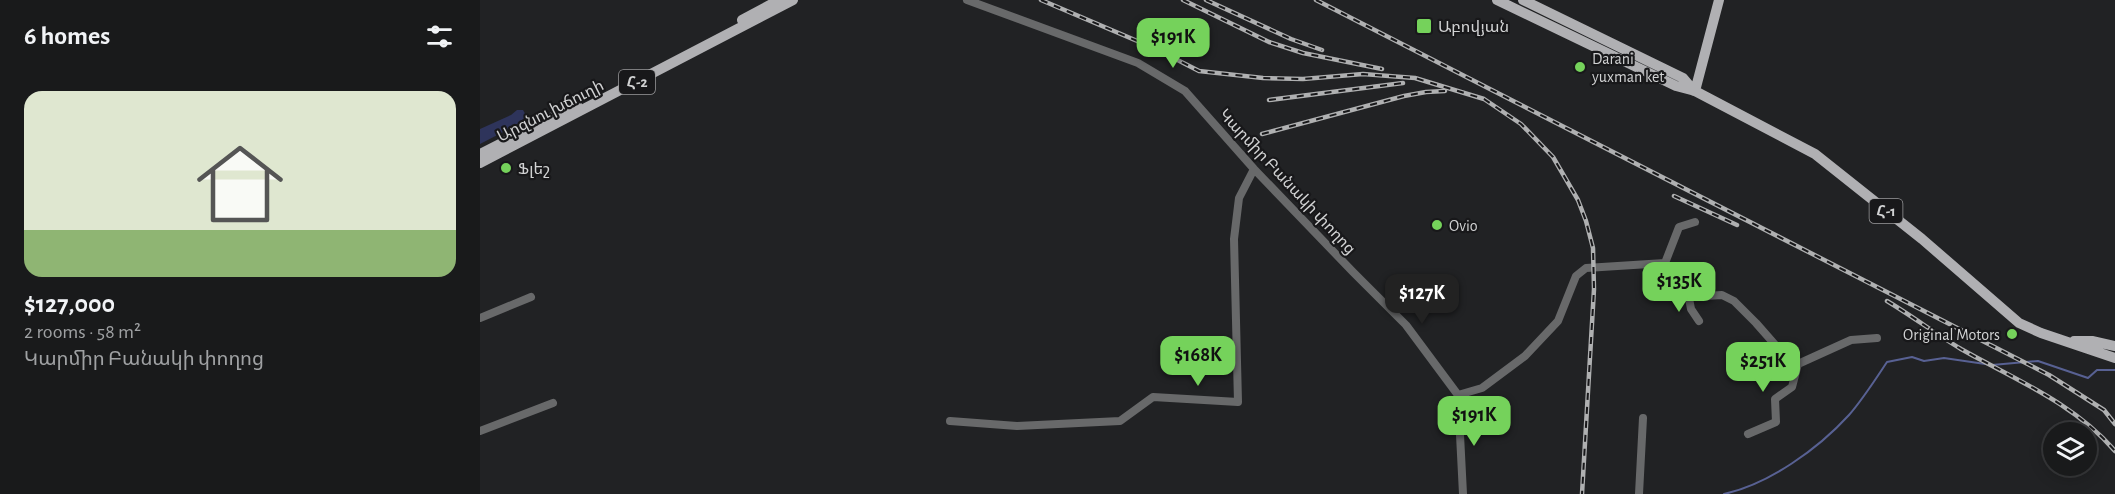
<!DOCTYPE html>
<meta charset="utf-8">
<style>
:root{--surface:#191a1b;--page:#262728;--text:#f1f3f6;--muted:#9fa1a3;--line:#37383a;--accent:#75d25b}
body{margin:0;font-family:"Alegreya Sans","Noto Sans Armenian",sans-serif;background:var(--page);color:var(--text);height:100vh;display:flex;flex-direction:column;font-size:22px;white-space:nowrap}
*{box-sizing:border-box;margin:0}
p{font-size:20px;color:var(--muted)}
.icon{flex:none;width:33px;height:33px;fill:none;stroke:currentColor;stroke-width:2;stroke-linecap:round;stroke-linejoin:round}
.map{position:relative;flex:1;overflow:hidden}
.details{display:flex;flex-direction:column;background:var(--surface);width:480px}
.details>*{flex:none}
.fabs{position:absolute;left:1563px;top:422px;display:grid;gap:12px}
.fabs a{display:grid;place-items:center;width:54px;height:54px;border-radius:50%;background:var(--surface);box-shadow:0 3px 15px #0003,0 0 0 2px var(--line);font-size:30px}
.price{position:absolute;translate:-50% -51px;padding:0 14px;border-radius:12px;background:var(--accent);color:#111;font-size:20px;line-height:39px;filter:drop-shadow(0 2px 3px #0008)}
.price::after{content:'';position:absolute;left:50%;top:36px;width:18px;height:14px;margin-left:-9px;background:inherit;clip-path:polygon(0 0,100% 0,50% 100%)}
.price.current{background:#222;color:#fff}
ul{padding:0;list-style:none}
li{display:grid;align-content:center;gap:12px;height:318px;padding:0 24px}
li span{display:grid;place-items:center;height:186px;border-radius:18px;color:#555}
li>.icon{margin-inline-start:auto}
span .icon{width:108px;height:108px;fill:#fffc;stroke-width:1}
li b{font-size:26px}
h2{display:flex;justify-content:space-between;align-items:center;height:72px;padding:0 24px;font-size:26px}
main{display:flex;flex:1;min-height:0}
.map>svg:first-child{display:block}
.grass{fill:#2e345b}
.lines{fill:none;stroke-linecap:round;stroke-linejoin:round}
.stream{stroke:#586193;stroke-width:2}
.minor{stroke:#68696a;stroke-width:8}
.major{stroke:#b0b0b3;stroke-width:10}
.rail-casing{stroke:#afb0b1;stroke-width:4.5}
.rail{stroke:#18181a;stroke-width:2;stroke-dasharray:7;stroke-linecap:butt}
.poi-dot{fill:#75d25b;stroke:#18181a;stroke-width:2}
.labels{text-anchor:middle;stroke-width:4.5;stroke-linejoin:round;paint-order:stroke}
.shield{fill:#18181a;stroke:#9a9a9c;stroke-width:1.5}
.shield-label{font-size:15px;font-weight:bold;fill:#d1d2d3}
.poi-label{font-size:16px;fill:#d1d2d3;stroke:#18181a;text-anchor:start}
.street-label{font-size:16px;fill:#d1d2d3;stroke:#18181a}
</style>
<main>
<section class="details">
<h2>6 homes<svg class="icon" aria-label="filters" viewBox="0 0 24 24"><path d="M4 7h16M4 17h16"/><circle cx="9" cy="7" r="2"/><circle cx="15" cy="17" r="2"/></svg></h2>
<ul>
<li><span style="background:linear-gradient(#dfe7d0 75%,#8fb573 0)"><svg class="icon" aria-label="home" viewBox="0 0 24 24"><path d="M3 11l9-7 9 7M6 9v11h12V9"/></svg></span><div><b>$127,000</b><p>2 rooms · 58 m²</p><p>Կարմիր Բանակի փողոց</p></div></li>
</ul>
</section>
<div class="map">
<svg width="1635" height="494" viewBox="0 0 1635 494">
<rect width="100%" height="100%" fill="#212224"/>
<path class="grass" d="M37,110h6l5,9 -48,25v-15l31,-14z"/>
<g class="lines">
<path class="stream" d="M1244,494c45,-10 94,-45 125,-79 14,-16 26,-35 38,-53l25,-5 12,4 20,-3 48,7 46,-4 50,17 9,-8h18"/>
<path class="minor" d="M487,0l171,63 47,28 69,78 99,103 53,53 52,70 5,99
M1185,263l14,-36 16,-5
M1208,293l3,16 8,12
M0,318l51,-21
M978,395l24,-7 43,-32 33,-35 18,-45 10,-8 79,-5 16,16 7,14 17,3 17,-1 12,6 22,22 30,34 12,7 53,-24 26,-2
M470,421l67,5 103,-5 33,-24 85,5 -4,-163 5,-41 15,-29
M0,431l73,-28
M1268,434l28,-12 -1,-23 17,-12 6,-23
M1159,494l4,-76"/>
<path class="major" d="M1017,0l179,86 19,5 120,63 107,85 97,84 22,10 74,25
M1043,0l160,78 11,13
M262,20l37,-20
M1215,91l24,-91
M0,154l97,-49
M0,163l313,-163
M1594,341h18l23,5"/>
<defs>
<path id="rail" d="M561,0l115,49 43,22 64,7 40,1 60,-5 52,4 69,21 37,25 32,33 25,43 8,21 7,27 1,41 -12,205
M703,0l86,42 34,11 79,16
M726,0l85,39 31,11
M836,0l733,375 55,35 11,14
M789,100l134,-17
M782,134l142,-38 22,-4 19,-1
M1194,196l63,29
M1407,301c25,15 49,33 74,48 53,30 113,54 154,102"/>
</defs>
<use href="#rail" class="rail-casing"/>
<use href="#rail" class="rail"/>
</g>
<g class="poi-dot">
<rect x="936" y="18" width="16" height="16" rx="3"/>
<circle cx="1100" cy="67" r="6"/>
<circle cx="26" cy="168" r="6"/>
<circle cx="957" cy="225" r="6"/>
<circle cx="1532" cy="334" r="6"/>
</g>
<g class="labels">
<g class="shield">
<rect x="139" y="70" width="36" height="24" rx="4.5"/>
<rect x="1389.5" y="199" width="33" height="24" rx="4.5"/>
</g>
<g class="shield-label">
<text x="157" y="87">Հ-2</text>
<text x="1406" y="216">Հ-1</text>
</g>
<g class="poi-label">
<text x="958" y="32">Աբովյան</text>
<text x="1112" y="64">Darani<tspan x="1112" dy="18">yuxman ket</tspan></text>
<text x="38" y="174">Ֆլեշ</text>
<text x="969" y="231">Ovio</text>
<text x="1520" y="340" text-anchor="end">Original Motors</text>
</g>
<g class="street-label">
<text transform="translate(70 110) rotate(-27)" y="6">Արզնու խճուղի</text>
<text transform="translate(808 181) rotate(47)" y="6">Կարմիր Բանակի փողոց</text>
</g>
</g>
</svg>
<div class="fabs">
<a><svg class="icon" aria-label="layers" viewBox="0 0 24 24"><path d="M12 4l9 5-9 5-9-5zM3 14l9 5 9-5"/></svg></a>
</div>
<b class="price" style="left:693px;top:69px">$191K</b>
<b class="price" style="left:1199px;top:313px">$135K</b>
<b class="price current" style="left:942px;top:325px">$127K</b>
<b class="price" style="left:718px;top:387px">$168K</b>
<b class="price" style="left:1283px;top:393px">$251K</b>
<b class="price" style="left:994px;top:447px">$191K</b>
</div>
</main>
